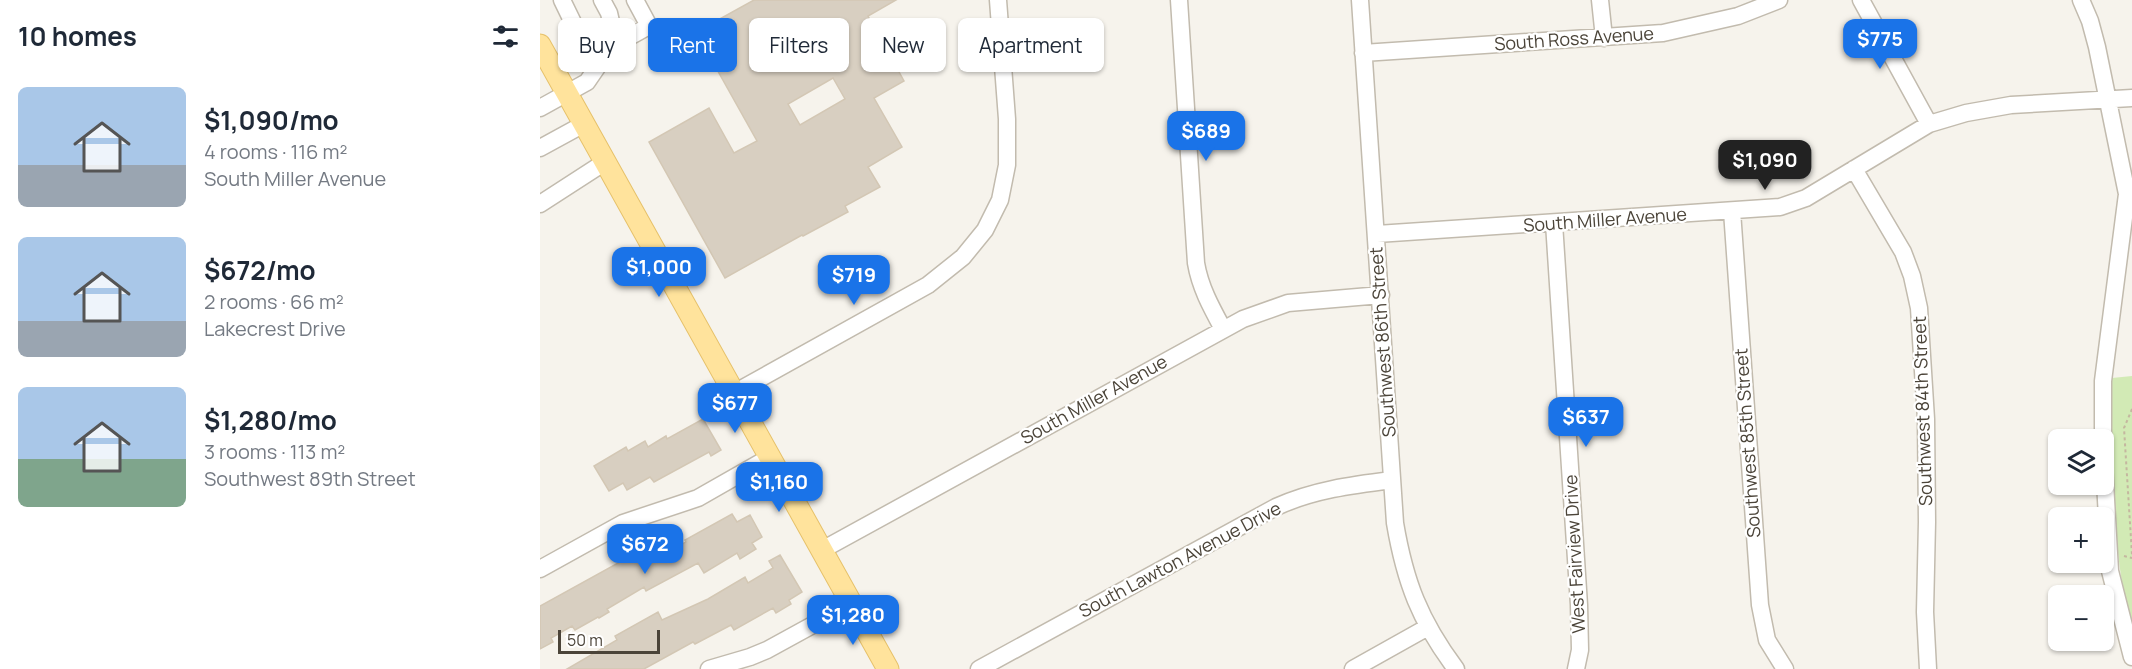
<!DOCTYPE html>
<meta charset="utf-8">
<style>
:root{--surface:#fff;--page:#f6f6f7;--text:#1f2937;--muted:#747a83;--accent:#1a73e8}
body{margin:0;font-family:Manrope,sans-serif;background:var(--page);color:var(--text);height:100vh;display:flex;flex-direction:column;font-size:22px;white-space:nowrap}
*{box-sizing:border-box;margin:0}
p{font-size:20px;color:var(--muted)}
.icon{flex:none;width:33px;height:33px;fill:none;stroke:currentColor;stroke-width:2;stroke-linecap:round;stroke-linejoin:round}
.map{position:relative;flex:1;overflow:hidden}
.drawer{display:flex;flex-direction:column;background:var(--surface);width:540px}
.drawer>*{flex:none}
.banner{position:absolute;left:18px;top:18px;width:570px;height:54px;display:flex;gap:12px}
.controls{position:absolute;left:1508px;top:429px;display:grid;gap:12px}
.controls a{display:grid;place-items:center;width:66px;height:66px;border-radius:9px;background:var(--surface);box-shadow:0 2px 4px #0004;font-size:30px}
.scale{position:absolute;left:18px;bottom:15px;width:102px;box-sizing:border-box;padding-left:6px;border:3px solid #4b4439;border-top:0;font-size:16px;line-height:21px;white-space:nowrap;color:#4b4439;-webkit-text-stroke:4px #fff;paint-order:stroke}
.price{position:absolute;translate:-50% -51px;padding:0 14px;border-radius:12px;background:var(--accent);color:#fff;font-size:20px;line-height:39px;filter:drop-shadow(0 2px 3px #0008)}
.price::after{content:'';position:absolute;left:50%;top:36px;width:18px;height:14px;margin-left:-9px;background:inherit;clip-path:polygon(0 0,100% 0,50% 100%)}
.price.on{background:#222;color:#fff}
ul{padding:0;list-style:none}
li{display:flex;align-items:center;gap:18px;height:150px;padding:0 18px}
li span{display:grid;place-items:center;flex:none;width:168px;height:120px;border-radius:9px;color:#555}
li>.icon{margin-inline-start:auto}
span .icon{width:72px;height:72px;fill:#fffc;stroke-width:1}
li b{font-size:26px}
h2{display:flex;justify-content:space-between;align-items:center;height:72px;padding:0 18px;font-size:26px}
.tag{padding:0 21px;border-radius:9px;background:var(--surface);box-shadow:0 2px 4px #0004;font-size:21px;line-height:54px}
.tag.on{background:var(--accent);color:#fff}
main{display:flex;flex:1;min-height:0}
.map>svg:first-child{display:block}
.green{fill:#d2eab5}
.building{fill:#d8cfc1;stroke:#d3c7b4;stroke-width:1.5;fill-rule:evenodd}
.lines{fill:none;stroke-linecap:round;stroke-linejoin:round}
.minor-casing{stroke:#c2bbae;stroke-width:19}
.major-casing{stroke:#e6c16a;stroke-width:23}
.path{stroke:#c4b79f;stroke-width:2;stroke-dasharray:3 3;stroke-linecap:butt}
.minor{stroke:#fff;stroke-width:16}
.major{stroke:#ffe39c;stroke-width:21}
.labels{text-anchor:middle;stroke-width:4.5;stroke-linejoin:round;paint-order:stroke}
.street-label{font-size:18px;fill:#4b4439;stroke:#fff}
</style>
<main>
<section class="drawer">
<h2>10 homes<svg class="icon" aria-label="filters" viewBox="0 0 24 24"><path d="M4 7h16M4 17h16"/><circle cx="9" cy="7" r="2"/><circle cx="15" cy="17" r="2"/></svg></h2>
<ul>
<li><span style="background:linear-gradient(#a9c7e8 65%,#9aa5b1 0)"><svg class="icon" aria-label="home" viewBox="0 0 24 24"><path d="M3 11l9-7 9 7M6 9v11h12V9"/></svg></span><div><b>$1,090/mo</b><p>4 rooms · 116 m²</p><p>South Miller Avenue</p></div></li>
<li><span style="background:linear-gradient(#a9c7e8 70%,#9aa5b1 0)"><svg class="icon" aria-label="home" viewBox="0 0 24 24"><path d="M3 11l9-7 9 7M6 9v11h12V9"/></svg></span><div><b>$672/mo</b><p>2 rooms · 66 m²</p><p>Lakecrest Drive</p></div></li>
<li><span style="background:linear-gradient(#a9c7e8 60%,#7fa58c 0)"><svg class="icon" aria-label="home" viewBox="0 0 24 24"><path d="M3 11l9-7 9 7M6 9v11h12V9"/></svg></span><div><b>$1,280/mo</b><p>3 rooms · 113 m²</p><p>Southwest 89th Street</p></div></li>
</ul>
</section>
<div class="map">
<svg width="1592" height="669" viewBox="0 0 1592 669">
<rect width="100%" height="100%" fill="#f6f3ec"/>
<path class="green" d="M1592,376v250c-14,-47 -16,-93 -19,-142 -1,-36 -3,-71 -1,-106z"/>
<path class="building" d="M214,0h142l-28,16 36,65 -30,17 28,49 -34,20 12,20 -35,19 3,6 -45,24 -1,-1 -77,43 -76,-136 60,-34 25,45 23,-12 -61,-109zM293,78l12,21 -45,26 -12,-21z
M163,419l18,31 -10,6 -2,-4 -55,30 -4,-5 -23,13 -4,-7 -14,8 -15,-25 32,-19 2,4 17,-10 3,6 18,-11 1,3z
M192,514l5,8 13,-7 12,22 -10,6 4,6 -16,10 -3,-6 -33,20 -6,-10 -52,28 -2,-4 -37,22 2,3 -10,6 -1,-1 -23,13 -3,-4 -21,12 2,4 -13,7v-43l98,-54 3,5 17,-10 5,8 23,-13 -1,-2z
M240,555l22,37 -13,8 2,4 -15,9 -3,-5 -39,22 -3,-5 -36,19 -2,-2 -49,27h-77l50,-29 -2,-4 43,-24 4,8 46,-21 37,-22 3,6 25,-15 -4,-7z"/>
<g class="lines">
<defs>
<path id="minor" d="M22,0l18,37 10,4 13,-4 9,-11 -3,-13 -7,-13
M639,0l17,263c4,24 15,44 27,66
M820,0l35,523c10,59 25,98 61,146
M1060,0l4,38
M1321,0l68,124
M1541,0l9,21 7,26 30,147 -24,187v59
M823,53l300,-20 75,-17 41,-16
M0,108l47,-26 24,-35 38,-21 -14,-26
M0,148l44,-24
M1314,169l49,83 9,24 7,32 7,111 1,103 -2,90 3,57
M0,204l65,-42
M1192,211l28,394 7,35 18,29
M1014,223l25,382 1,45 -4,19
M837,234l403,-27 26,-9 123,-74 37,-11 45,-8 121,-7
M194,393l194,-108 35,-28 22,-27 15,-30 7,-35v-46l-9,-119
M1563,446l7,125 22,86
M282,550l421,-231 45,-16 93,-8
M0,569l83,-46 75,-25 72,-41
M169,669l41,-12 17,-7 84,-46
M439,669l297,-162c37,-17 76,-22 116,-27
M813,669l75,-42"/>
<path id="major" d="M0,45l348,624"/>
</defs>
<use href="#minor" class="minor-casing"/>
<use href="#major" class="major-casing"/>
<path class="path" d="M1592,409l-8,19 8,127
M1584,556l8,2"/>
<use href="#minor" class="minor"/>
<use href="#major" class="major"/>
</g>
<g class="labels">
<g class="street-label">
<text transform="translate(1034 39) rotate(-4)" y="6">South Ross Avenue</text>
<text transform="translate(1065 220) rotate(-4)" y="6">South Miller Avenue</text>
<text transform="translate(843 342) rotate(-94)" y="6">Southwest 86th Street</text>
<text transform="translate(554 400) rotate(-29)" y="6">South Miller Avenue</text>
<text transform="translate(1383 411) rotate(-92)" y="6">Southwest 84th Street</text>
<text transform="translate(1208 443) rotate(-94)" y="6">Southwest 85th Street</text>
<text transform="translate(1035 554) rotate(-93)" y="6">West Fairview Drive</text>
<text transform="translate(640 560) rotate(-28)" y="6">South Lawton Avenue Drive</text>
</g>
</g>
</svg>
<div class="controls">
<a><svg class="icon" aria-label="layers" viewBox="0 0 24 24"><path d="M12 4l9 5-9 5-9-5zM3 14l9 5 9-5"/></svg></a>
<a>+</a>
<a>−</a>
</div>
<div class="scale">50 m</div>
<b class="price" style="left:1340px;top:70px">$775</b>
<b class="price" style="left:666px;top:162px">$689</b>
<b class="price on" style="left:1225px;top:191px">$1,090</b>
<b class="price" style="left:119px;top:298px">$1,000</b>
<b class="price" style="left:314px;top:306px">$719</b>
<b class="price" style="left:195px;top:434px">$677</b>
<b class="price" style="left:1046px;top:448px">$637</b>
<b class="price" style="left:239px;top:513px">$1,160</b>
<b class="price" style="left:105px;top:575px">$672</b>
<b class="price" style="left:313px;top:646px">$1,280</b>
<div class="banner">
<a class="tag">Buy</a>
<a class="tag on">Rent</a>
<a class="tag">Filters</a>
<a class="tag">New</a>
<a class="tag">Apartment</a>
</div>
</div>
</main>
